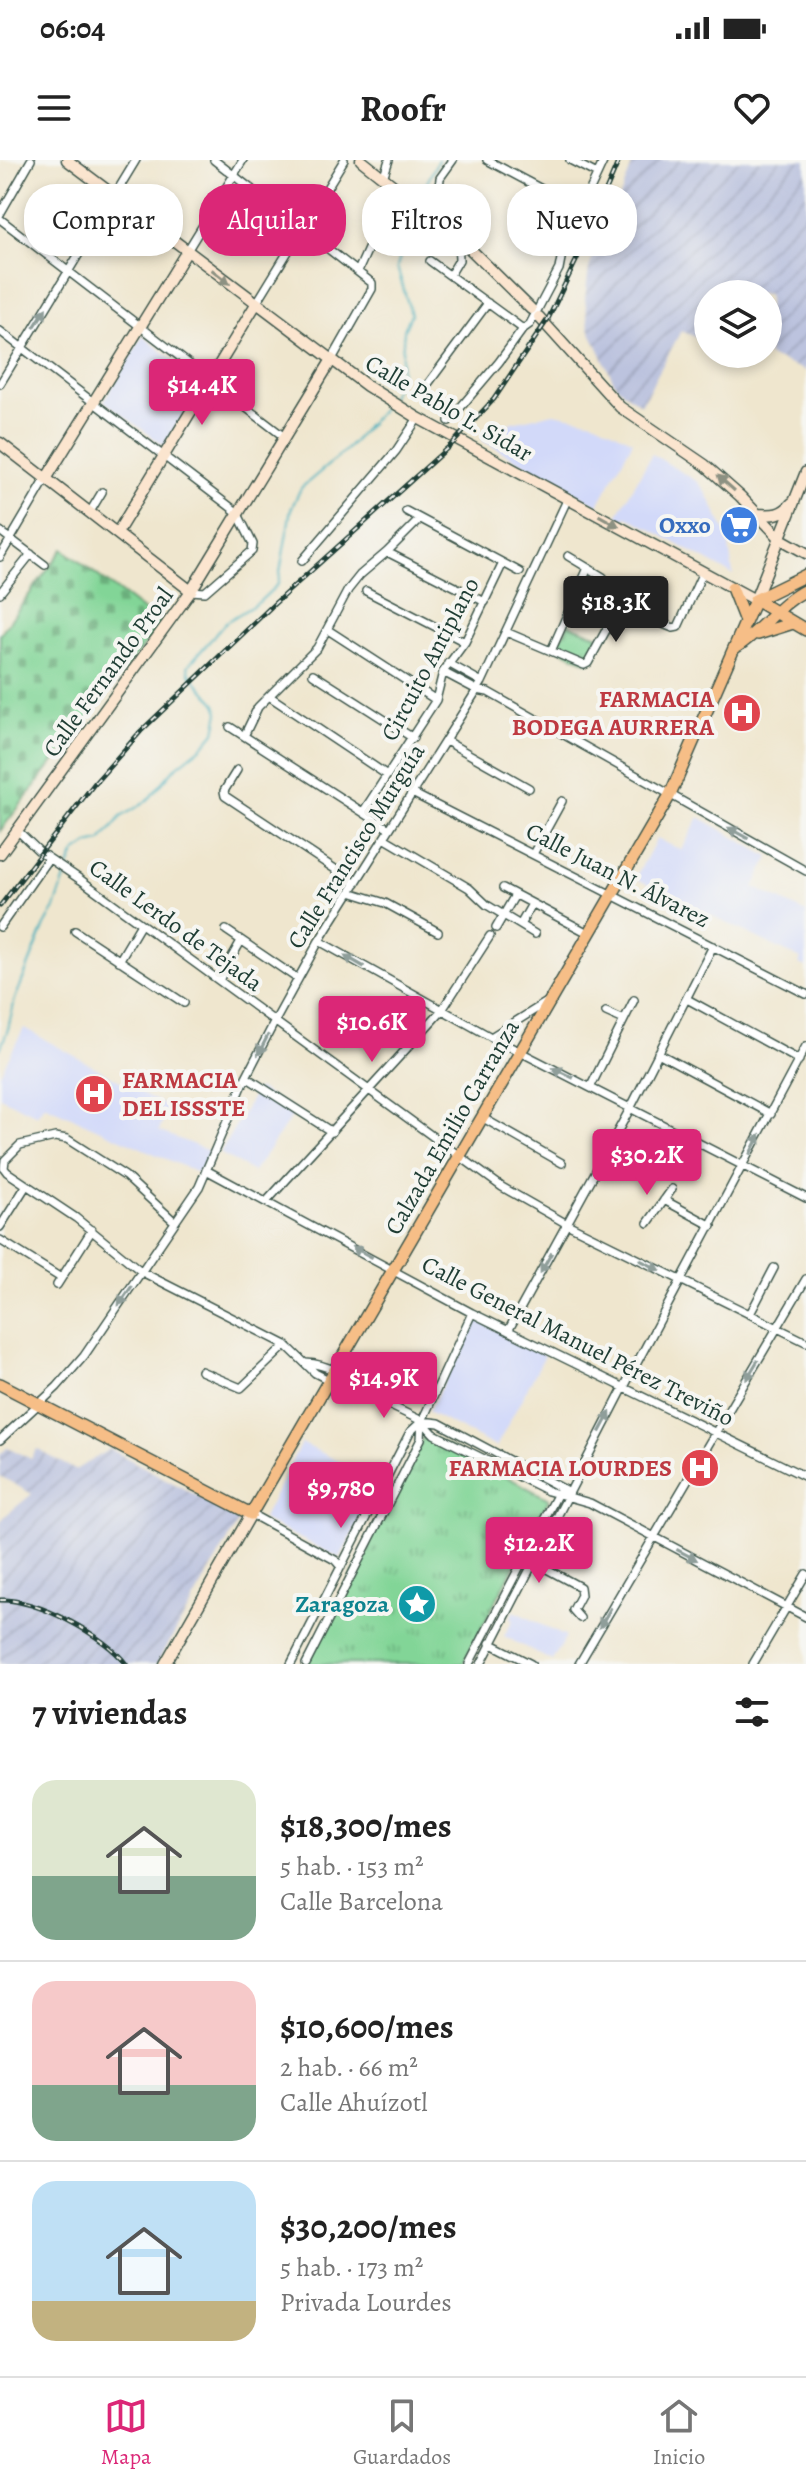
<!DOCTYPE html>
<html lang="es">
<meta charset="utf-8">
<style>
:root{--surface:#fff;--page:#f2f2f2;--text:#222;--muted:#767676;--line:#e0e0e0;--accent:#db2777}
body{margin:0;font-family:Alegreya,serif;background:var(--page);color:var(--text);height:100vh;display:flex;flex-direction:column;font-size:30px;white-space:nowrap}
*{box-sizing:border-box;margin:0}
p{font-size:26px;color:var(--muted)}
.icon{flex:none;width:44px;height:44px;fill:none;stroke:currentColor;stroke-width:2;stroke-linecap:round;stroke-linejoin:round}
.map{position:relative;height:1504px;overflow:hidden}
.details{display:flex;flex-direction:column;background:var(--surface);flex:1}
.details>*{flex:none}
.top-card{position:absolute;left:24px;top:24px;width:758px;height:72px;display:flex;gap:16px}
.tools{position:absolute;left:694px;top:120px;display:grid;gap:16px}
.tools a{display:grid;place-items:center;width:88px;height:88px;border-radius:50%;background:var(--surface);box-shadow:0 4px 12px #0003;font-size:40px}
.price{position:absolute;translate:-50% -68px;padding:0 18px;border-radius:8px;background:var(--accent);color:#fff;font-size:26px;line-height:52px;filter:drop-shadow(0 2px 4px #0008)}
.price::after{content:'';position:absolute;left:50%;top:48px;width:24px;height:18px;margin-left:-12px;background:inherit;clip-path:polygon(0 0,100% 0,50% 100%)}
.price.active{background:#222;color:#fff}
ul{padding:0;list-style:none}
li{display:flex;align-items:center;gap:24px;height:200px;padding:0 32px}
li+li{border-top:2px solid var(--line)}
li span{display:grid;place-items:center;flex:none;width:224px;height:160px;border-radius:24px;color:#555}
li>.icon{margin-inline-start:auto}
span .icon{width:96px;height:96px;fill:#fffc;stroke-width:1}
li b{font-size:34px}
h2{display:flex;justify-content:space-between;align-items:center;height:96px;padding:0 32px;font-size:34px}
.tag{padding:0 28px;border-radius:32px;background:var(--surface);box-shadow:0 4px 12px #0003;font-size:28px;line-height:72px}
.tag.active{background:var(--accent);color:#fff}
.status{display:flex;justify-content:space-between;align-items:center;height:56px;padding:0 40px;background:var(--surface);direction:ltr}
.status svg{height:22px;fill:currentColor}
header{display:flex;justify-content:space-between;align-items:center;height:104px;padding:0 32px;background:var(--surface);font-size:36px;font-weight:600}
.tab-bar{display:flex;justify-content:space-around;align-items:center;height:112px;border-top:2px solid var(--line);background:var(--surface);font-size:22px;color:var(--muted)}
.tab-bar a{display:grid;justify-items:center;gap:4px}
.tab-bar .active{color:var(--accent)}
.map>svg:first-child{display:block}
.built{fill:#d2d9f9}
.industrial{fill:url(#industrial-furrows)}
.cemetery{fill:url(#cemetery-stones);stroke:#508966;stroke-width:2}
.park{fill:url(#park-tufts);stroke:#508966;stroke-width:2}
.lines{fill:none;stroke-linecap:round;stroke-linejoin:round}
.stream{stroke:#41afbd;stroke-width:2}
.street-casing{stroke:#3e564b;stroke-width:10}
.secondary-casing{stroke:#3e564b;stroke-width:13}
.primary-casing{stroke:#3e564b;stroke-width:14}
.street{stroke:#fff;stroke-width:7}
.secondary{stroke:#fbe5cf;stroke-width:10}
.primary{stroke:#f6be87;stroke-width:11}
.rail-casing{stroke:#1f3d34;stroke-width:5}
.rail{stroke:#f6f6f2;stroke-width:2;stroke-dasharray:6;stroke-linecap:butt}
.oneway{fill:#8d9182}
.oneway2{fill:#8f9e9a}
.labels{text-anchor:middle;stroke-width:8;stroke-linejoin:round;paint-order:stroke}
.street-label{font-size:24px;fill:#1f3d34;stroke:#f6f6f2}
.shop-label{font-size:24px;font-weight:bold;fill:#366cbe;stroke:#f6f6f2;text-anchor:end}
.health-label{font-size:24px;font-weight:bold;fill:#be3a42;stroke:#f6f6f2;text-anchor:end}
.culture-label{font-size:24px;font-weight:bold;fill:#0d838f;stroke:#f6f6f2;text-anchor:end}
</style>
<div class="status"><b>06:04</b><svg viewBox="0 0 49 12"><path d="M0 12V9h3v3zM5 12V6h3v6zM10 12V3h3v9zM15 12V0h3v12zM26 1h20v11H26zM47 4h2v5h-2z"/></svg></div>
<header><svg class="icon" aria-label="menu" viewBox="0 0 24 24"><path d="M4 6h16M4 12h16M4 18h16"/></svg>Roofr<svg class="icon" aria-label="heart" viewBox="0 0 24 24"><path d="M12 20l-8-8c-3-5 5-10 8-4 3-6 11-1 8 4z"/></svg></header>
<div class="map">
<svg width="806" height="1504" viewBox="0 0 806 1504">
<defs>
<pattern id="industrial-furrows" width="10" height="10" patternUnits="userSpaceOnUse" patternTransform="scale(2)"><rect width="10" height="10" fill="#bcc3de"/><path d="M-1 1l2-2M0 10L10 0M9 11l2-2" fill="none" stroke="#a1a8bf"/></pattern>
<pattern id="cemetery-stones" width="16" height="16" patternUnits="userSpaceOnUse" patternTransform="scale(2)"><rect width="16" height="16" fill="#82d597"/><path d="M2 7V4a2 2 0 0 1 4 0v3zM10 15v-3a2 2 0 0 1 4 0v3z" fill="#6aae7c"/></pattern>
<pattern id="park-tufts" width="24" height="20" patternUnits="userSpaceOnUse" patternTransform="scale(2)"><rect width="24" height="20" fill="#82d597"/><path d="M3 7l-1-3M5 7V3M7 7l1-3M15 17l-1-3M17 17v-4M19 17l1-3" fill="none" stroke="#6aae7c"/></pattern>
</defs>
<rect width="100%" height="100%" fill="#f6f6f2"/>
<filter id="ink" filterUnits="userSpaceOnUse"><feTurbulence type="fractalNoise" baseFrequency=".0125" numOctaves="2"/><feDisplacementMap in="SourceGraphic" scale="16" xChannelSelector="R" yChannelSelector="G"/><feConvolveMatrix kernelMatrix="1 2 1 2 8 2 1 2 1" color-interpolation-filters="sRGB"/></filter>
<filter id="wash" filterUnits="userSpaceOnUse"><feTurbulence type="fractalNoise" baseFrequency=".006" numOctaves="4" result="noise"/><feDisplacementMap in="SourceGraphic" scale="32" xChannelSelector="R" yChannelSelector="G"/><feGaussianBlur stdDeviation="1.8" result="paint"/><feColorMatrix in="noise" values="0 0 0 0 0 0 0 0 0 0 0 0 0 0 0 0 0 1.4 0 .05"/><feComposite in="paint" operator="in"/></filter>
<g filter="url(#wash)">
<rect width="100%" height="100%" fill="#efe6ce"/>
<path class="built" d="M143,176l58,47 -35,64 -62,-46z
M554,253l40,8 39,20 -35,64 -117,-65 31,-18z
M652,294l46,28 8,10 22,45 5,38 -106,-59 -3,5 -7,-5z
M699,657l70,40 -15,30 52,26v54l-7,-3 2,-5 -166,-81 22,-39 25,11z
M24,868l145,80 -10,23 50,20 -9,23 -156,-69 -7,10 -37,-18v-23z
M257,928l38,24 -42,60 -33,-19z
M477,1160l68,35 -49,92 -68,-35z
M301,1283l79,38 -40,77 -78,-38z
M514,1451l52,26 -14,24 -48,-25 9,-16 -3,-1z"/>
<path class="industrial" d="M634,0h172v211l-43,-17h5v-60h-60v48l-27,-11 -40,74 -25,-19 -27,-58 -4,-29 4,-31 12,-35 19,-36z
M8,1287l23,12 6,-10 38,21 35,-21 130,70 -83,145h-157v-141l5,-7 27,-22 -32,-18v-21z"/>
<path class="cemetery" d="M63,389l98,75 -161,207v-197z"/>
<path class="park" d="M568,464l31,12 -12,26 -30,-14z
M425,1274l124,65 -86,165h-157z"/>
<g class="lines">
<path class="stream" d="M418,41l20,-41
M391,236l9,-18 4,-48 7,-16 -14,-47 18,-60
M68,709l7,-16 13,-9 13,-3 20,-24 26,-16 28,-33 29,-23 11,-13 4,-20 -3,-8 -26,-30 -2,-8 38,-44 33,-20 19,-18 13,-75 10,-21 45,-38 40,-45
M0,889l8,-20 7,-30 30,-74 10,-17 11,-33"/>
</g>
</g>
<g filter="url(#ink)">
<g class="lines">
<defs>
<path id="street" d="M214,0l158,123v6l-41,72
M487,0l94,50
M570,0l27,14
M383,18l6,-18
M438,42l2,-24 13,-18
M0,54l31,-54
M0,59l283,217
M187,91l56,-91
M430,101l93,68
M358,111l38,-84
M450,115l9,-15 -1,-23
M256,144l88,-144
M0,171l237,181 16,32 -1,7 -47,41 -14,-1
M0,224l136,-224
M419,236l69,-93
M449,261l50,-59 24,-33 7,-5 29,-55 4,-21 41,-88
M406,351l114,61
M90,352l12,-20
M0,371l45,34
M387,392l98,50
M568,396l35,21 18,26 10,8 42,17 5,-1 25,-55
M0,397l46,-78
M302,401l94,-110 22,-33
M366,431l99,51
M0,433l31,-39
M328,470l108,70
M506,472l78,33 4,-2 33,-60
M551,491l37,-83
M448,503l34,19
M443,512l34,18 11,2 318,179
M313,514l100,64
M269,536l118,79
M230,567l159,102
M245,574l13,-27 59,-59 31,-58 12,-15 27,-23 33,-33
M446,581l83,47
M237,610l-13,21 1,5 131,87
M412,633l394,201
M363,652l73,-112 7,-28 22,-30 38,-79
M18,671l23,22 40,27 421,307 65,37 239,118
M384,678l85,50 18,17 48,29
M533,694l29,-53
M503,728l87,46
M350,732l35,11 53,29
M520,765l12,-21
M0,767l48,-68
M496,768l19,-33
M226,770l72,49
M75,771l109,72
M319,781l172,96 315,161
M119,801l22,-37
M219,820l22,-39
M687,839l112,61
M606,852l18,8
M491,877l56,-35
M658,893l113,61
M246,917l86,55
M591,926l43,-86
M483,958l79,45
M206,1010l266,143 334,164
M664,1040l48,26
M266,1042l176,-192 48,-74
M175,1062l-50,-46 -58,-37 -12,-2 -35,8 -15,15 -1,8 3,4 69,46 66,54 144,73 29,28 35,18h10l62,30 17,2 130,69
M648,1063l24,-34
M0,1067l26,-41
M0,1080l61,38
M57,1125l35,-55
M750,1154l24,-46
M508,1171l123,-224 82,-161
M306,1203c19,1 44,12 54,28
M201,1211l40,17 45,-43
M422,1261l12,13 114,57 42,12 216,114
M0,1280l57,-53 27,-31 115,-169 47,-110 29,-56 44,-80 163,-259 86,-184
M251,1354l84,46 6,7
M534,1402l46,25 1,8 -8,15 7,8
M490,1483l41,21
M291,1504l119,-232 12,-11
M306,1504l115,-225 1,-18 50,-108
M469,1504l89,-171
M481,1504l142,-275 183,-343
M579,1504l227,-385
M753,1504l53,-90"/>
<path id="secondary" d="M67,0l300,226 51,32 337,182 51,-128
M361,0l97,77 73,72
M539,157l81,90 85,58 35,31 41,43 25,14
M0,283l191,148
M46,319l141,-228
M756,354c17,1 25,2 36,-11
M117,373l139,-229
M0,694l191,-263 140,-230
M165,1504l86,-150"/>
<path id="primary" d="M732,428l13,33
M755,440l51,30
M755,440l51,-25
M758,474l35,-11
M736,487c26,-16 42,-43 70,-57
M0,1224l251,130 419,-719 85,-195"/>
</defs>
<use href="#street" class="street-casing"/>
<use href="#secondary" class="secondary-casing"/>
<use href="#primary" class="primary-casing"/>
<use href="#street" class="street"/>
<use href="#secondary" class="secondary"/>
<use href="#primary" class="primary"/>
<defs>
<path id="rail" d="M0,746l94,-122 47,-53 133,-127 179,-161 41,-44 54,-80 28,-58 43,-101
M0,1440c35,-2 106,36 126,64"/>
</defs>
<use href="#rail" class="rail-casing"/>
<use href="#rail" class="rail"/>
</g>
<defs><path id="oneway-solid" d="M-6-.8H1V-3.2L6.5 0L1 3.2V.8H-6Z" transform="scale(2)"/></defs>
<g class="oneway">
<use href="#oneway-solid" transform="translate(221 117) rotate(38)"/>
<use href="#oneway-solid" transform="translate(726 323) rotate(-138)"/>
<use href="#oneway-solid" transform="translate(609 361) rotate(29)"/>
</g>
<g class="oneway2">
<use href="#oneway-solid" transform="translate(40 158) rotate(-58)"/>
<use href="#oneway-solid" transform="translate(738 673) rotate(-151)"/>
<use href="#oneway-solid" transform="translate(354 801) rotate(-150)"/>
<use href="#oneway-solid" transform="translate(263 885) rotate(117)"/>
<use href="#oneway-solid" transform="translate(563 913) rotate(-154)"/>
<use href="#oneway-solid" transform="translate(755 984) rotate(-63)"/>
<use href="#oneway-solid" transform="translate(362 1092) rotate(-152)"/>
<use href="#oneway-solid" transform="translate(546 1103) rotate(119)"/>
<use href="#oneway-solid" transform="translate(650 1105) rotate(26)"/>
<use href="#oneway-solid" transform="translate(125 1136) rotate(125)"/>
<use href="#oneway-solid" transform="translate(752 1210) rotate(121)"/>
<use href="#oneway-solid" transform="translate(605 1262) rotate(-62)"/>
<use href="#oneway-solid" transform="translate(687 1395) rotate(28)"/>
<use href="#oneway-solid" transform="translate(605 1458) rotate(120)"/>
</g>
</g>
<defs>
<symbol id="supermarket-disc" viewBox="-11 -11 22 22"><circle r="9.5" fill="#3f7fe0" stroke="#f6f6f2"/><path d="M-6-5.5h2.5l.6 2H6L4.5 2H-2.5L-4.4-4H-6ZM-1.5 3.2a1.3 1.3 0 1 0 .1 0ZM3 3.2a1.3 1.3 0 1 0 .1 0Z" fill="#fff"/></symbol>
<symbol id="hospital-disc" viewBox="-11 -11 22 22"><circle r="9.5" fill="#e0444e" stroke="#f6f6f2"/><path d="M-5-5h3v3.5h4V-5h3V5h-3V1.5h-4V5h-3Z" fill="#fff"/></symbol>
<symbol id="sight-disc" viewBox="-11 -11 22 22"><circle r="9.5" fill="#0f9aa8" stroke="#f6f6f2"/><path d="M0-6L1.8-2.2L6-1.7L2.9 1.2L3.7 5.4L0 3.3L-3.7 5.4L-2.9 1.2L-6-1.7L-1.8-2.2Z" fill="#fff"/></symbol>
</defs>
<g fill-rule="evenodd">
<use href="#supermarket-disc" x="717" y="343" width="44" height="44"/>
<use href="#hospital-disc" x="720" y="531" width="44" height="44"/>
<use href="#hospital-disc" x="72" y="912" width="44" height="44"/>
<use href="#hospital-disc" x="678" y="1286" width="44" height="44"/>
<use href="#sight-disc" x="395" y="1422" width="44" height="44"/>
</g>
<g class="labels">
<g class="street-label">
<text transform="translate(449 248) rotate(30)" y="8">Calle Pablo L. Sidar</text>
<text transform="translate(430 499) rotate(-62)" y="8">Circuito Antiplano</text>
<text transform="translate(108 512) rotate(-54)" y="8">Calle Fernando Proal</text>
<text transform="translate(356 686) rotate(-58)" y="8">Calle Francisco Murguía</text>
<text transform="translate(618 715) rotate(27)" y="8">Calle Juan N. Álvarez</text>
<text transform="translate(176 765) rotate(36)" y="8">Calle Lerdo de Tejada</text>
<text transform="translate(452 967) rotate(-60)" y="8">Calzada Emilio Carranza</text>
<text transform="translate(578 1181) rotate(27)" y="8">Calle General Manuel Pérez Treviño</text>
</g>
<g class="shop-label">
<text x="711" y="373">Oxxo</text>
</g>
<g class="health-label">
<text x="714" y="547">FARMACIA<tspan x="714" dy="28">BODEGA AURRERA</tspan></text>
<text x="122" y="928" text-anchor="start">FARMACIA<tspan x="122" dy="28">DEL ISSSTE</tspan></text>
<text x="672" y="1316">FARMACIA LOURDES</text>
</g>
<g class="culture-label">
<text x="389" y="1452">Zaragoza</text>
</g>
</g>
</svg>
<div class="tools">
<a><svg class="icon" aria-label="layers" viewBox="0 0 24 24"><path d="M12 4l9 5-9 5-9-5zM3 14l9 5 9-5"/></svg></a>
</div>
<b class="price" style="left:202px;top:267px">$14.4K</b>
<b class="price active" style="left:616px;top:484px">$18.3K</b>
<b class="price" style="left:372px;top:904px">$10.6K</b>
<b class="price" style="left:647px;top:1037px">$30.2K</b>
<b class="price" style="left:384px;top:1260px">$14.9K</b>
<b class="price" style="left:341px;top:1370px">$9,780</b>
<b class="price" style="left:539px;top:1425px">$12.2K</b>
<div class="top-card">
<a class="tag">Comprar</a>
<a class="tag active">Alquilar</a>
<a class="tag">Filtros</a>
<a class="tag">Nuevo</a>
</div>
</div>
<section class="details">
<h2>7 viviendas<svg class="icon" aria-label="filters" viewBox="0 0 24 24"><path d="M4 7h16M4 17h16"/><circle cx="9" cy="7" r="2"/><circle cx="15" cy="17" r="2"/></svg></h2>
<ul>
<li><span style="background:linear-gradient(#dfe7d0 60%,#7fa58c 0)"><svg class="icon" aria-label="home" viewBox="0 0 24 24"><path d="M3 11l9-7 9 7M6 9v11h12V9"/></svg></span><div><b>$18,300/mes</b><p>5 hab. · 153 m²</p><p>Calle Barcelona</p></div></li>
<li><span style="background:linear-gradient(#f6c9c9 65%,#7fa58c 0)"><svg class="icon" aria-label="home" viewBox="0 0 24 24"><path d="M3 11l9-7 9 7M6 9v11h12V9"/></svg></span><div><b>$10,600/mes</b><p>2 hab. · 66 m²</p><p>Calle Ahuízotl</p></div></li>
<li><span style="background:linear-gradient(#bfe0f5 75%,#c2b280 0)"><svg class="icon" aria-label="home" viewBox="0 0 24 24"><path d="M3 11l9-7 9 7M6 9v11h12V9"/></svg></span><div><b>$30,200/mes</b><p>5 hab. · 173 m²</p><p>Privada Lourdes</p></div></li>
</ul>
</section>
<nav class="tab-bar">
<a class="active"><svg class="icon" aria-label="map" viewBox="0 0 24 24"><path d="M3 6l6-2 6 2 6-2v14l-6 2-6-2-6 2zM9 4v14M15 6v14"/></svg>Mapa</a>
<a><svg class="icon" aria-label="saved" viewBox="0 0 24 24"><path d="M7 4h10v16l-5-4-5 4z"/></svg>Guardados</a>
<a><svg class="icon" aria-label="home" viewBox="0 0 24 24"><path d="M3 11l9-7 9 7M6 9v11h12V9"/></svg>Inicio</a>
</nav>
